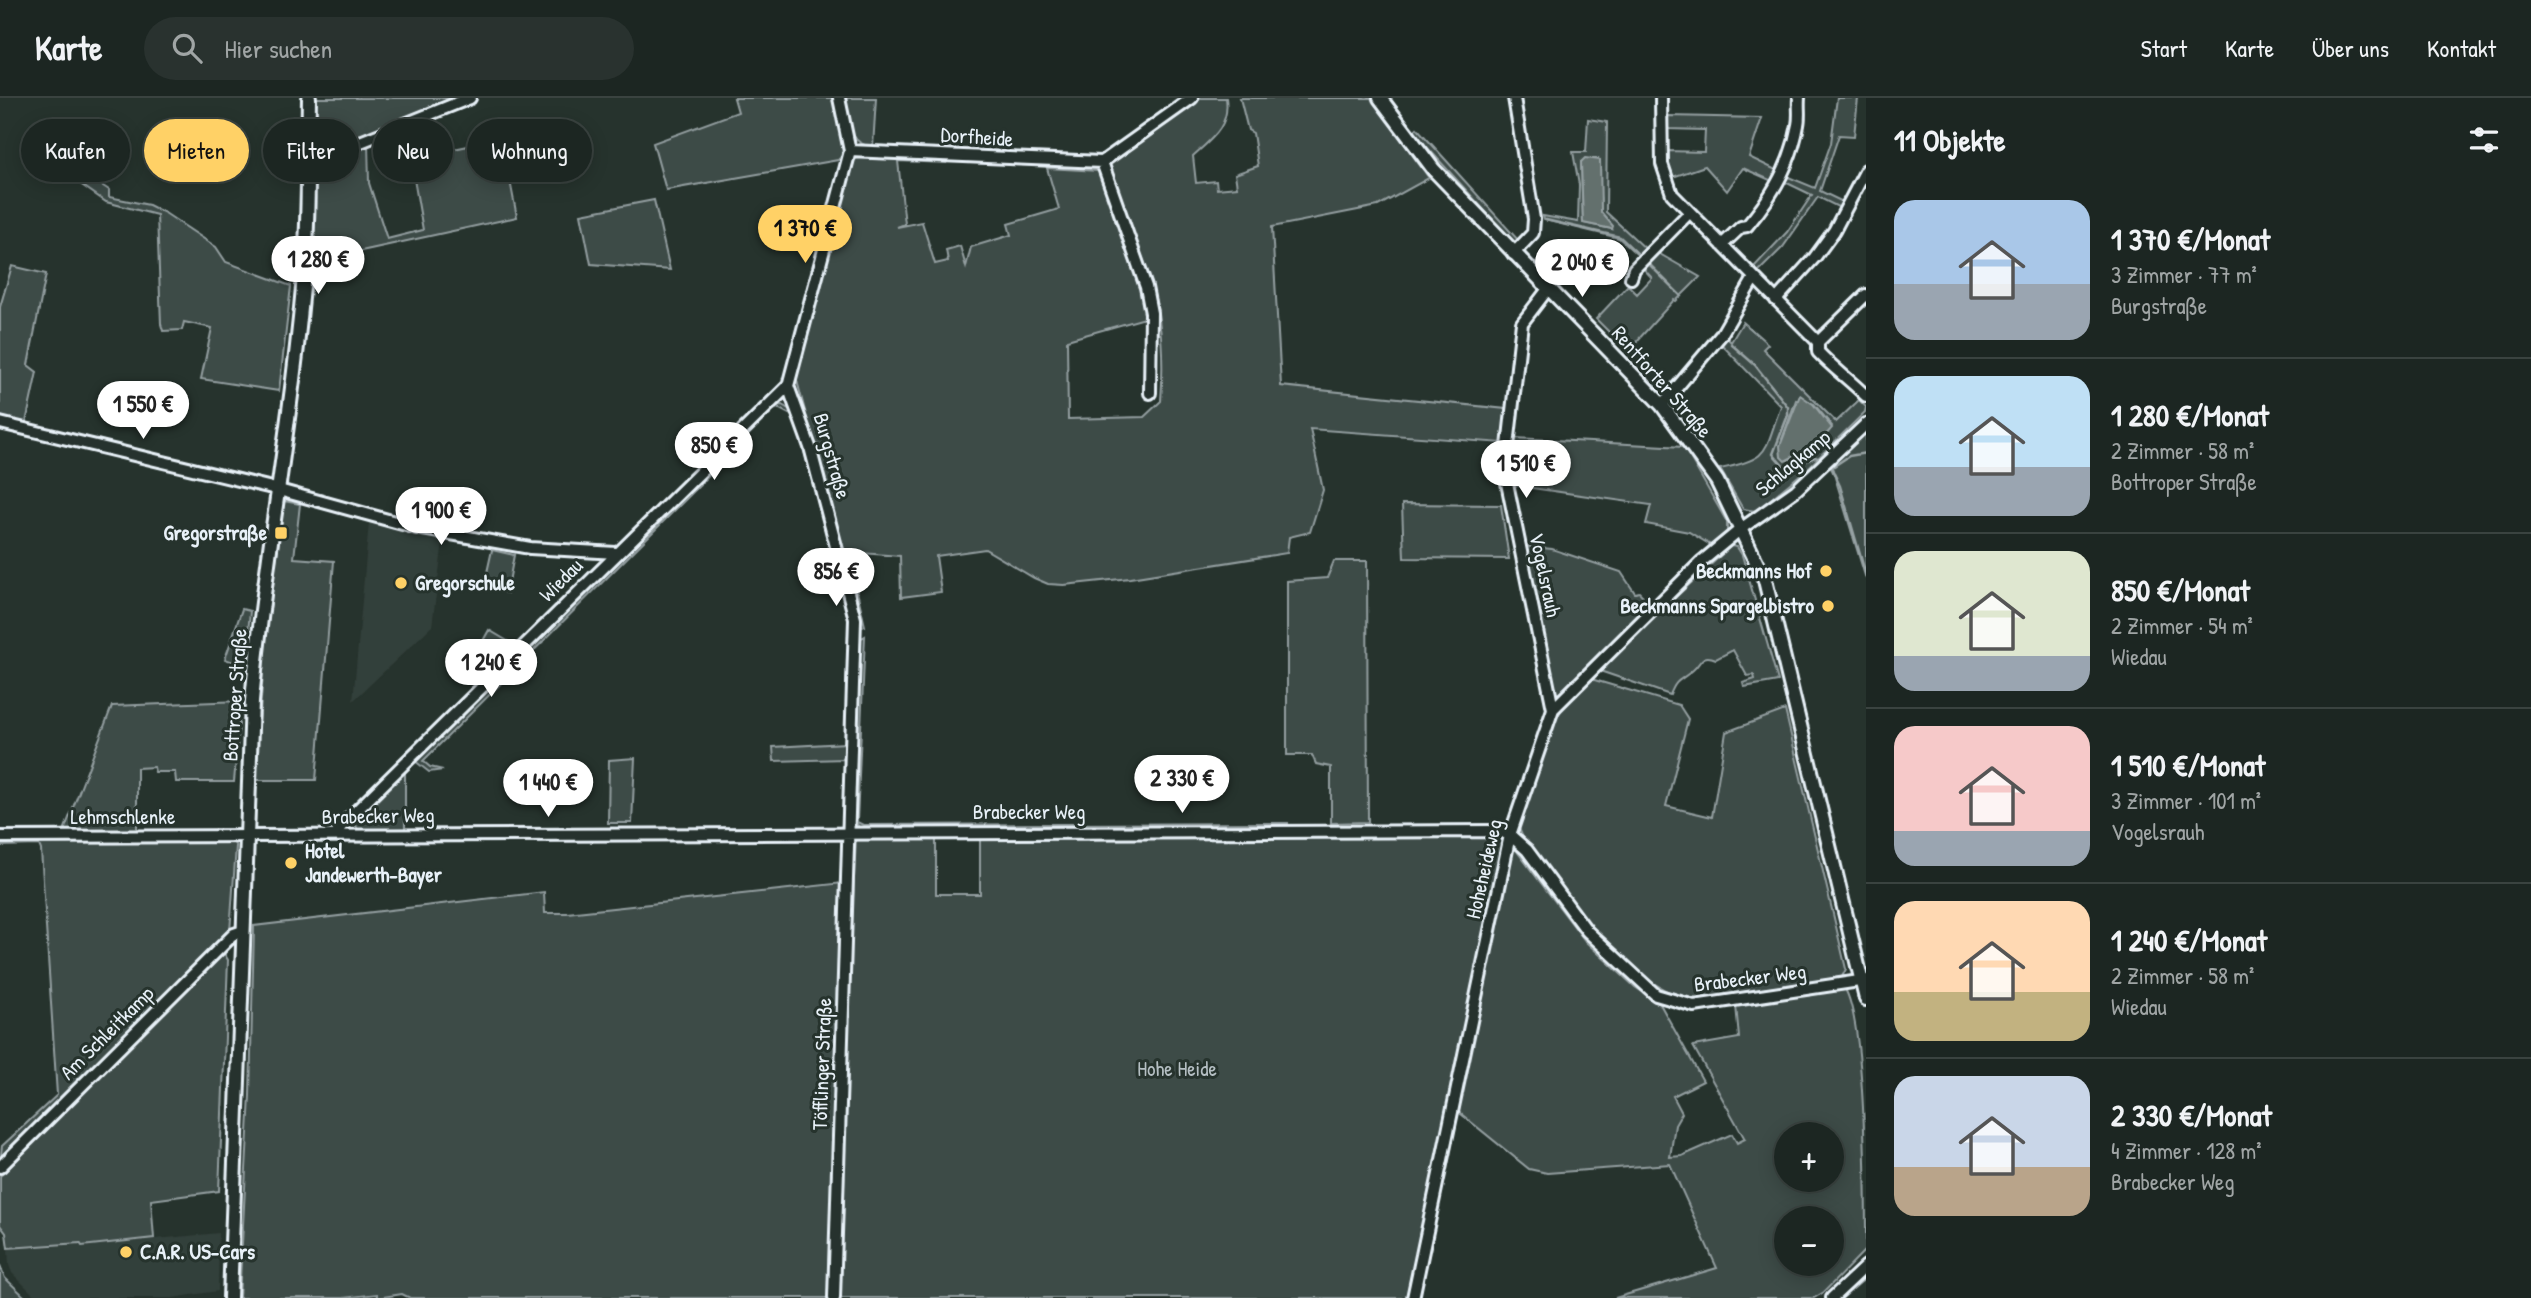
<!DOCTYPE html>
<html lang="de">
<meta charset="utf-8">
<style>
:root{--surface:#1c2622;--page:#29322f;--text:#f1f3f6;--muted:#a0a5a5;--line:#3a4340;--accent:#ffd166}
body{margin:0;font-family:"Patrick Hand",sans-serif;background:var(--page);color:var(--text);height:100vh;display:flex;flex-direction:column;font-size:26px;white-space:nowrap}
*{box-sizing:border-box;margin:0}
p{font-size:23px;color:var(--muted)}
.icon{flex:none;width:38px;height:38px;fill:none;stroke:currentColor;stroke-width:2;stroke-linecap:round;stroke-linejoin:round}
.map{position:relative;flex:1;overflow:hidden}
.side{display:flex;flex-direction:column;background:var(--surface);width:665px}
.side>*{flex:none}
.top-card{position:absolute;left:21px;top:21px;width:665px;height:63px;display:flex;gap:14px}
.tools{position:absolute;left:1774px;top:1024px;display:grid;gap:14px}
.tools a{display:grid;place-items:center;width:70px;height:70px;border-radius:50%;background:var(--surface);box-shadow:0 4px 18px #0003,0 0 0 2px var(--line);font-size:35px}
.price{position:absolute;translate:-50% -60px;padding:0 16px;border-radius:24px;background:#fff;color:#222;font-size:23px;line-height:46px;filter:drop-shadow(0 2px 4px #0008)}
.price::after{content:'';position:absolute;left:50%;top:42px;width:21px;height:16px;margin-left:-10px;background:inherit;clip-path:polygon(0 0,100% 0,50% 100%)}
.price.current{background:var(--accent);color:#111}
ul{padding:0;list-style:none}
li{display:flex;align-items:center;gap:21px;height:175px;padding:0 28px}
li+li{border-top:2px solid var(--line)}
li span{display:grid;place-items:center;flex:none;width:196px;height:140px;border-radius:21px;color:#555}
li>.icon{margin-inline-start:auto}
span .icon{width:84px;height:84px;fill:#fffc;stroke-width:1}
li b{font-size:30px}
h2{display:flex;justify-content:space-between;align-items:center;height:84px;padding:0 28px;font-size:30px}
.chip{padding:0 24px;border-radius:32px;background:var(--surface);box-shadow:0 4px 18px #0003,0 0 0 2px var(--line);font-size:24px;line-height:63px}
.chip.current{background:var(--accent);color:#111}
header{display:flex;align-items:center;gap:42px;box-sizing:border-box;height:98px;padding:0 35px;background:var(--surface);border-bottom:2px solid var(--line)}
header strong{font-size:33px}
nav{display:flex;gap:38px;margin-inline-start:auto;font-size:24px}
.search{width:490px;height:63px;background:var(--page);display:flex;align-items:center;gap:18px;box-sizing:border-box;padding:0 24px;border-radius:38px;color:var(--muted);font-size:26px}
main{display:flex;flex:1;min-height:0}
.map>svg:first-child{display:block}
.built{fill:#333f3a}
.green{fill:#3e4b47;stroke:#939ea0;stroke-width:2;fill-rule:evenodd}
.water{fill:#636f6d;stroke:#98a3a5;stroke-width:2}
.lines{fill:none;stroke-linecap:round;stroke-linejoin:round}
.stream{stroke:#98a3a5;stroke-width:2.5}
.minor-casing{stroke:#e8f1f8;stroke-width:16}
.major-casing{stroke:#e8f1f8;stroke-width:18}
.minor{stroke:#26332d;stroke-width:10}
.major{stroke:#26332d;stroke-width:12}
.poi-dot{fill:#ffd166;stroke:#26332d;stroke-width:2.5}
.labels{text-anchor:middle;stroke-width:6;stroke-linejoin:round;paint-order:stroke}
.street-label{font-size:21px;fill:#e8f1f8;stroke:#26332d}
.poi-label{font-size:21px;font-weight:bold;fill:#e8f1f8;stroke:#26332d;text-anchor:end}
.park-label{font-size:21px;fill:#b5bfc3;stroke:#26332d}
</style>
<header>
<strong>Karte</strong>
<div class="search"><svg class="icon" aria-label="search" viewBox="0 0 24 24"><circle cx="10" cy="10" r="6"/><path d="M15 15l6 6"/></svg>Hier suchen</div>
<nav><a>Start</a><a>Karte</a><a>Über uns</a><a>Kontakt</a></nav>
</header>
<main>
<div class="map">
<svg width="1866" height="1200" viewBox="0 0 1866 1200">
<rect width="100%" height="100%" fill="#26332d"/>
<filter id="ink" filterUnits="userSpaceOnUse"><feTurbulence type="fractalNoise" baseFrequency=".0143" numOctaves="2"/><feDisplacementMap in="SourceGraphic" scale="14" xChannelSelector="R" yChannelSelector="G"/><feConvolveMatrix kernelMatrix="1 2 1 2 8 2 1 2 1" color-interpolation-filters="sRGB"/></filter>
<g filter="url(#ink)">
<path class="built" d="M369,424l74,19 -11,85 -79,75z
M219,1135l-1,58 -46,7h-135l-25,-25 -3,-8 -1,-17 73,-5 1,3z"/>
<path class="green" d="M314,0h146l-143,56 -3,-1z
M734,0h99l12,55 -7,7 -172,30 -13,-47 85,-31z
M844,0h32l-3,49c-26,-2 -24,-28 -29,-49z
M1199,0h27c4,28 -13,40 -33,58l3,27 20,-2 1,8 20,-2 -2,-13 23,-8 -5,-33 -5,-3 -8,-32h131l58,80 -51,28 -106,21 9,159 225,23 -3,34 -193,-14 13,61 -13,42 -21,5 -2,16 -157,25 -66,7 -16,-1 -14,-6 -49,-29 -49,7 5,36 -40,5 -1,-41 -52,-4 17,74 -3,1 -66,-250 58,-216 6,-6 85,4 1,4 -48,-2 7,63 -8,3 25,-5 13,42 13,-3 -2,-11 14,-4 6,21 5,-20 40,-12 -3,-11 51,-15 -12,-41 52,3 41,108 6,34 -1,5 -78,22 1,79 76,-2 17,-16c3,-40 1,-86 -12,-124 -12,-37 -35,-75 -40,-113z
M1837,0h21l-4,38 -15,-1 -19,56 23,11 -3,6 -22,-11 -35,50 -26,26 -4,-5 34,-36 25,-37 -29,-14 3,-5 29,12 16,-45z
M1668,18l94,2 -13,39 27,13 -4,11 -29,-13 -16,23 -22,-25 -35,12 -3,-27 37,1 1,-22 -37,-1z
M431,19l13,34 58,-12 15,78 -165,36 -39,3 1,-89 54,-24 1,40 18,56 36,-9 -18,-102z
M1588,21l19,3 -1,90 42,39 -7,7 -22,-20 -75,-18 -1,-4 35,6 1,-37 -6,-33h13zM1591,61h7l3,53 11,17 -29,-6 -2,-61z
M1417,30l102,113 -5,2 -97,-107 -3,-5z
M71,67l38,25v7l40,8 16,8 51,34 10,15 65,24 -12,105 -78,-12 11,-51 -28,-6 -2,8 -19,1 -2,-7 -4,-109 -51,-13 -37,-26z
M654,102l16,70 -79,-6 -10,-50z
M1658,155l42,24 -24,24 -2,-1 -46,51 -32,-32 32,-34 9,9 15,-16 -9,-10z
M12,168l34,8 -18,91 9,7 -12,55 -25,-7v-113z
M1743,224l25,22 -5,5 73,73 23,-22 7,7 -1,5 -58,57 -51,42 -13,-2 -23,-40c52,-11 43,-16 61,-63l-61,-63 5,-7 6,6zM1796,302l18,4 18,22 -13,17 -31,17 -6,-21z
M782,307l15,9 55,203 -4,174h-3v-32l-71,2 -1,-14 73,-4 3,-124 -54,-202 -17,-9 -7,3 -71,74 -277,276 7,6 13,3 -14,2 -14,-11 68,-71 274,-270 16,-14z
M1866,334v147l-35,-115z
M1515,340l169,9 43,75v14l-13,11 -25,-15 -43,-8 5,-19 -140,-20z
M284,403l16,3 -6,54 40,3 -18,219h-61l10,-135z
M1402,406l99,1 8,54 -105,-1z
M1523,448l29,3 69,23 14,21 4,-1 12,12 -91,90 -6,-1z
M1731,448l6,1 5,8 36,126 -34,6 -1,-4 12,-4 -1,-4 -7,1 -14,-26 -17,9c-15,-6 -14,3 -23,11 -12,11 -16,7 -23,25l-73,-25z
M492,452l22,5 -7,38 -23,-7z
M1334,463h33l1,261 -37,1v-56l-15,-3 -4,-9h-25v-174l40,-3z
M242,511l8,2 -5,55 -20,-7z
M489,532l20,12 2,8 -29,28 -13,-12z
M865,538l-8,186 6,3 425,-2v4l-428,2 -6,-10 6,-180z
M1591,581l88,26 9,14 -22,87 46,11 14,-85 59,-22 61,259 -4,8 -145,22c-9,-2 -19,-2 -26,-6 -57,-26 -110,-107 -148,-155l-6,-15c14,-38 37,-128 74,-144z
M241,603l-7,81h-58l-1,-10h-20l-1,-5 -17,1v62l-73,1 48,-125z
M635,660l-3,65h-24l1,-63z
M405,673v58l-47,1 -4,-9z
M1283,739l221,1 -93,460h-1001l-8,-4 -25,4v-4l-34,4h-104l11,-202 4,-170 290,-34 1,21h22l276,-30 5,117 8,-162h80v56h44v-55z
M0,741l200,4 31,-3 5,6 -6,86 -230,230 2,-16 55,-51 -16,-245 -2,-5 -39,1z
M1512,751l4,1 70,92 49,45 25,17 43,77 -30,15 9,17 -7,12 -5,32 12,-1 50,-22 5,9 8,-4 -52,-93 46,-8 -3,-33 100,-16h9c21,38 21,205 21,260l-42,43 -10,6h-199l102,-30 -47,-104 -123,9 -18,-4 -74,-60zM1787,1036h45v46h-45zM1787,1120h45v46h-45z
M224,855l4,7 -9,231 -68,9 3,38 -72,8 -2,-3 -72,5 -2,-15 -6,-8v-49z
M0,1167l5,13 21,20h-26z"/>
<path class="water" d="M1585,60l15,2 1,52 12,14 -1,3 -29,-6 -2,-61z
M1800,297l13,9 19,24 -13,15 -34,18 -4,-4 -1,-11z"/>
<g class="lines">
<path class="stream" d="M1546,122l74,17 20,19
M1649,166l32,32
M1731,246l24,21 33,42v8l-15,39 12,14
M1829,365l11,23 26,89
M1834,368l15,-10 17,-3
M1773,382l13,-11 29,-12 8,3
M1842,1200l22,-19"/>
<defs>
<path id="minor" d="M1661,0l1,66 10,30 146,148v10c15,16 32,28 48,44
M850,53l252,11 90,-64
M1102,64l44,125 5,26 -1,80
M308,65l162,-65
M1722,147l19,-18 6,-1c25,-29 44,-62 51,-101 2,-9 0,-18 1,-27
M1513,156l20,-21 1,-14 -20,-121
M1631,180l3,-9 55,-56
M1548,191l-26,34 -17,150 48,236
M1776,202l39,-43 19,-26 32,-61
M1818,244l48,-47
M1662,307l59,-70 33,-57
M0,325l268,64 149,41 113,20 86,5
M338,737v-5l6,-7 444,-437
M0,739l1500,-6 10,4 17,15 60,81 69,64 38,11 172,-26
M0,1069l234,-233 9,-3
M834,1200l21,-679 -45,-172 -22,-61 62,-235 -11,-53
M1413,1200l97,-463 43,-126 148,-147 41,-34 54,-38 70,-66
M1832,1200l34,-32"/>
<path id="major" d="M1380,0l54,72 228,235 55,76 48,99 101,419
M230,1200l22,-597c13,-146 42,-292 53,-438 4,-55 3,-110 4,-165"/>
</defs>
<use href="#minor" class="minor-casing"/>
<use href="#major" class="major-casing"/>
<use href="#minor" class="minor"/>
<use href="#major" class="major"/>
</g>
</g>
<g class="poi-dot">
<rect x="274" y="428" width="14" height="14" rx="3.5"/>
<circle cx="1826" cy="473" r="7"/>
<circle cx="401" cy="485" r="7"/>
<circle cx="1828" cy="508" r="7"/>
<circle cx="291" cy="765" r="7"/>
<circle cx="126" cy="1154" r="7"/>
</g>
<g class="labels">
<g class="street-label">
<text transform="translate(977 39) rotate(4)" y="7">Dorfheide</text>
<text transform="translate(1662 284) rotate(49)" y="7">Rentforter Straße</text>
<text transform="translate(832 358) rotate(74)" y="7">Burgstraße</text>
<text transform="translate(1793 365) rotate(-40)" y="7">Schlagkamp</text>
<text transform="translate(1545 477) rotate(78)" y="7">Vogelsrauh</text>
<text transform="translate(561 482) rotate(-45)" y="7">Wiedau</text>
<text transform="translate(235 597) rotate(-86)" y="7">Bottroper Straße</text>
<text x="1029" y="721">Brabecker Weg</text>
<text transform="translate(378 718) rotate(-1)" y="7">Brabecker Weg</text>
<text x="123" y="726">Lehmschlenke</text>
<text transform="translate(1484 771) rotate(-77)" y="7">Hoheheideweg</text>
<text transform="translate(1750 880) rotate(-7)" y="7">Brabecker Weg</text>
<text transform="translate(107 935) rotate(-45)" y="7">Am Schleitkamp</text>
<text transform="translate(822 966) rotate(-88)" y="7">Töfflinger Straße</text>
</g>
<g class="poi-label">
<text x="267" y="442">Gregorstraße</text>
<text x="1812" y="480">Beckmanns Hof</text>
<text x="415" y="492" text-anchor="start">Gregorschule</text>
<text x="1814" y="515">Beckmanns Spargelbistro</text>
<text x="305" y="760" text-anchor="start">Hotel<tspan x="305" dy="24">Jandewerth-Bayer</tspan></text>
<text x="140" y="1161" text-anchor="start">C.A.R. US-Cars</text>
</g>
<g class="park-label">
<text x="1177" y="978">Hohe Heide</text>
</g>
</g>
</svg>
<div class="tools">
<a>+</a>
<a>−</a>
</div>
<b class="price current" style="left:805px;top:167px">1 370 €</b>
<b class="price" style="left:318px;top:198px">1 280 €</b>
<b class="price" style="left:1582px;top:201px">2 040 €</b>
<b class="price" style="left:143px;top:343px">1 550 €</b>
<b class="price" style="left:714px;top:384px">850 €</b>
<b class="price" style="left:1526px;top:402px">1 510 €</b>
<b class="price" style="left:441px;top:449px">1 900 €</b>
<b class="price" style="left:836px;top:510px">856 €</b>
<b class="price" style="left:491px;top:601px">1 240 €</b>
<b class="price" style="left:1182px;top:717px">2 330 €</b>
<b class="price" style="left:548px;top:721px">1 440 €</b>
<div class="top-card">
<a class="chip">Kaufen</a>
<a class="chip current">Mieten</a>
<a class="chip">Filter</a>
<a class="chip">Neu</a>
<a class="chip">Wohnung</a>
</div>
</div>
<section class="side">
<h2>11 Objekte<svg class="icon" aria-label="filters" viewBox="0 0 24 24"><path d="M4 7h16M4 17h16"/><circle cx="9" cy="7" r="2"/><circle cx="15" cy="17" r="2"/></svg></h2>
<ul>
<li><span style="background:linear-gradient(#a9c7e8 60%,#9aa5b1 0)"><svg class="icon" aria-label="home" viewBox="0 0 24 24"><path d="M3 11l9-7 9 7M6 9v11h12V9"/></svg></span><div><b>1 370 €/Monat</b><p>3 Zimmer · 77 m²</p><p>Burgstraße</p></div></li>
<li><span style="background:linear-gradient(#bfe0f5 65%,#9aa5b1 0)"><svg class="icon" aria-label="home" viewBox="0 0 24 24"><path d="M3 11l9-7 9 7M6 9v11h12V9"/></svg></span><div><b>1 280 €/Monat</b><p>2 Zimmer · 58 m²</p><p>Bottroper Straße</p></div></li>
<li><span style="background:linear-gradient(#dfe7d0 75%,#9aa5b1 0)"><svg class="icon" aria-label="home" viewBox="0 0 24 24"><path d="M3 11l9-7 9 7M6 9v11h12V9"/></svg></span><div><b>850 €/Monat</b><p>2 Zimmer · 54 m²</p><p>Wiedau</p></div></li>
<li><span style="background:linear-gradient(#f6c9c9 75%,#9aa5b1 0)"><svg class="icon" aria-label="home" viewBox="0 0 24 24"><path d="M3 11l9-7 9 7M6 9v11h12V9"/></svg></span><div><b>1 510 €/Monat</b><p>3 Zimmer · 101 m²</p><p>Vogelsrauh</p></div></li>
<li><span style="background:linear-gradient(#ffd9b3 65%,#c2b280 0)"><svg class="icon" aria-label="home" viewBox="0 0 24 24"><path d="M3 11l9-7 9 7M6 9v11h12V9"/></svg></span><div><b>1 240 €/Monat</b><p>2 Zimmer · 58 m²</p><p>Wiedau</p></div></li>
<li><span style="background:linear-gradient(#c9d6e8 65%,#b9a48a 0)"><svg class="icon" aria-label="home" viewBox="0 0 24 24"><path d="M3 11l9-7 9 7M6 9v11h12V9"/></svg></span><div><b>2 330 €/Monat</b><p>4 Zimmer · 128 m²</p><p>Brabecker Weg</p></div></li>
</ul>
</section>
</main>
